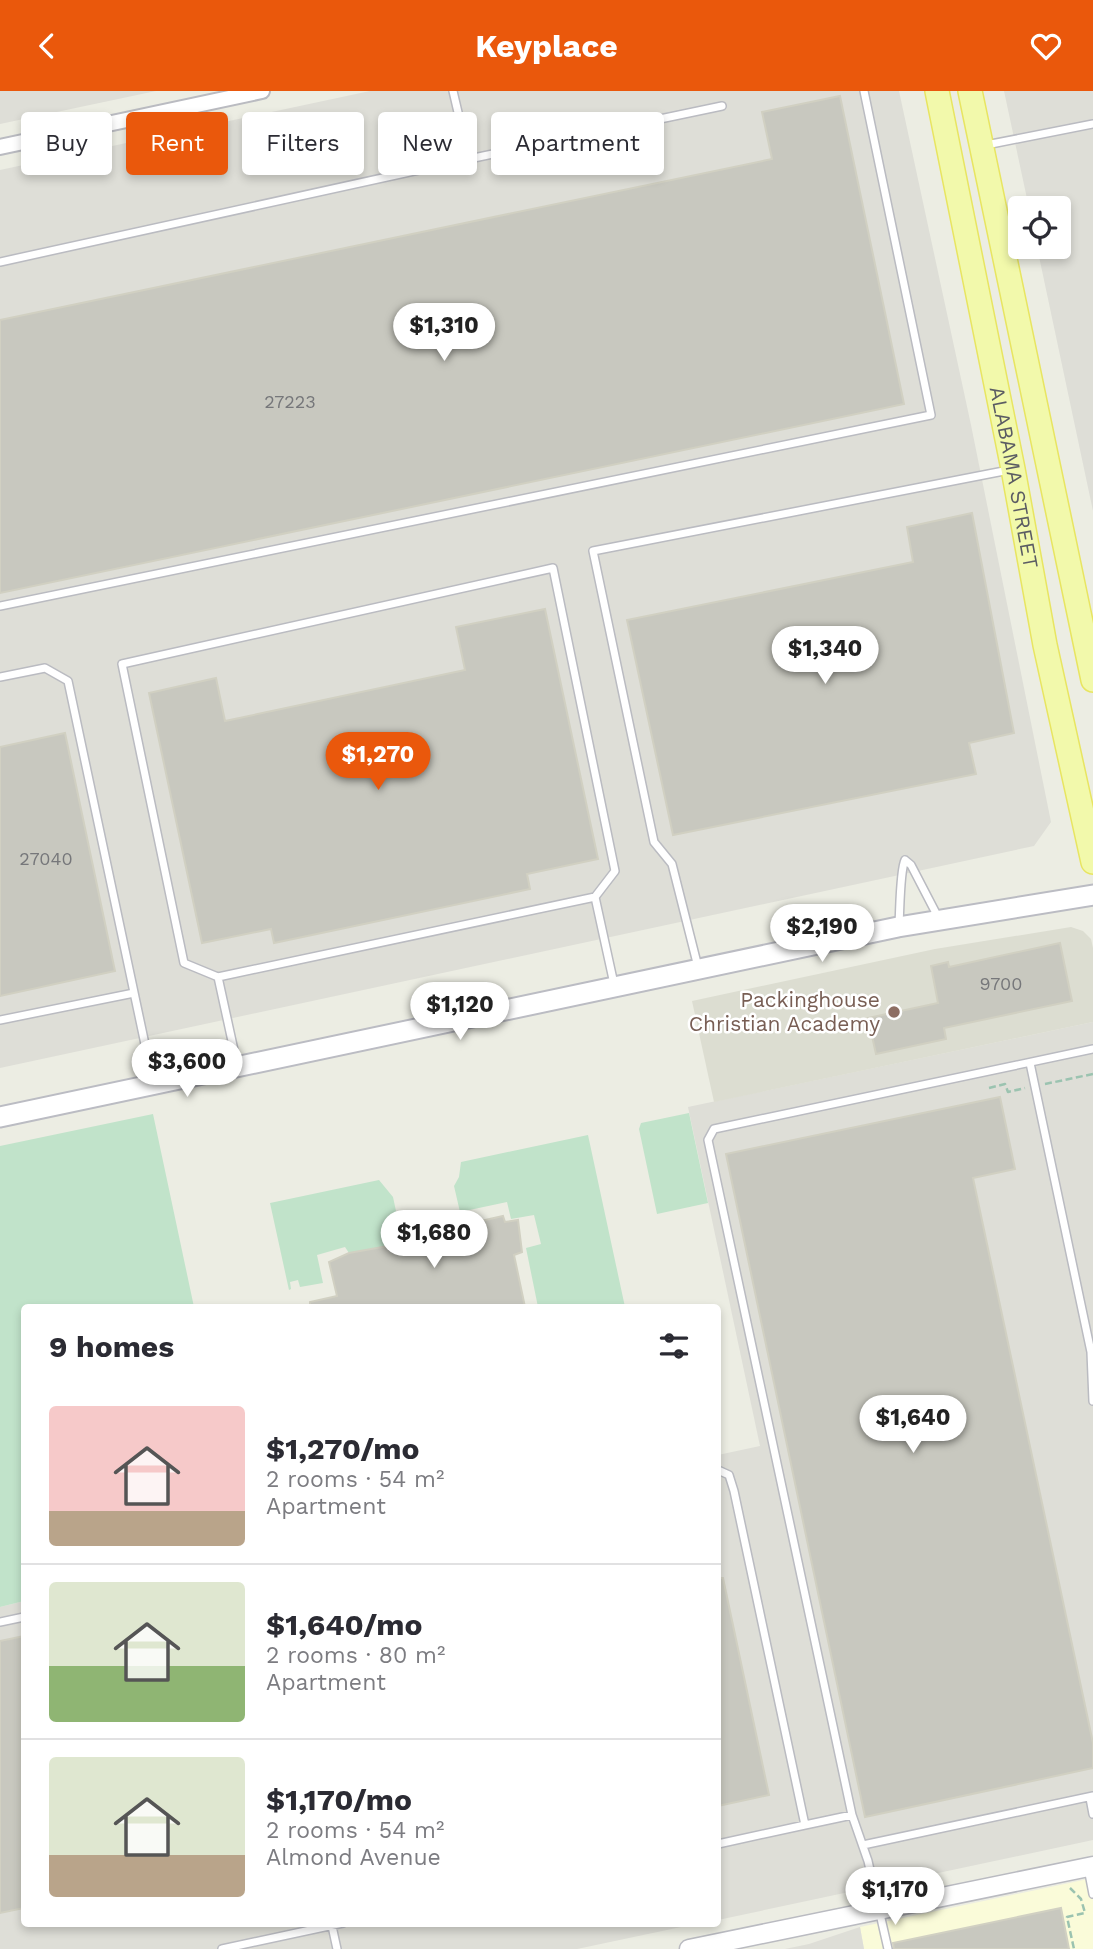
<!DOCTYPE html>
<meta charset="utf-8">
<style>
:root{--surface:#fff;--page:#f7f7f7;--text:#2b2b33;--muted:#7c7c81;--line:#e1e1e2;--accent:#ea580c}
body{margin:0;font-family:"Work Sans",sans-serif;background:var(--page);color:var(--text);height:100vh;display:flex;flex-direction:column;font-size:26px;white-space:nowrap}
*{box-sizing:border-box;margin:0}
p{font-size:23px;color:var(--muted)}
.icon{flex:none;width:38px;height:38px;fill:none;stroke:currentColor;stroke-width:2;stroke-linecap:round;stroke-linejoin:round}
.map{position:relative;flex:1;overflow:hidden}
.details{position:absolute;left:21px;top:1213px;width:700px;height:623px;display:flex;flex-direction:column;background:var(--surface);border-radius:7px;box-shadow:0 4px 10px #0003}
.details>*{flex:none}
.guide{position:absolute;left:21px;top:21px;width:700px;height:63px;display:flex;gap:14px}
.fabs{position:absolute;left:1008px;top:105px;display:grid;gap:14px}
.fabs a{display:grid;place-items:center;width:63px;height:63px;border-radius:7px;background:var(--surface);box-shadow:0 4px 10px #0003;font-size:35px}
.price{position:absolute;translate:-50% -60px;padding:0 16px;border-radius:24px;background:#fff;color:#222;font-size:23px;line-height:46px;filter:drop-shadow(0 2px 4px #0008)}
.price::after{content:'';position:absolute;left:50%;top:42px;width:21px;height:16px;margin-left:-10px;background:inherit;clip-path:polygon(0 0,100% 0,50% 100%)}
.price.current{background:var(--accent);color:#fff}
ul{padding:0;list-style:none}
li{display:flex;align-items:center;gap:21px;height:175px;padding:0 28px}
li+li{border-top:2px solid var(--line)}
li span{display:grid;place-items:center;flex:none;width:196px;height:140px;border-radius:7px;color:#555}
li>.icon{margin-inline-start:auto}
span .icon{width:84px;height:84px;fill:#fffc;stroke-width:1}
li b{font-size:30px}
h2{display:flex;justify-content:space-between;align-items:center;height:84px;padding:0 28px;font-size:30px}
.pill{padding:0 24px;border-radius:7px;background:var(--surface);box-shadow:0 4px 10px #0003;font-size:24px;line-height:63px}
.pill.current{background:var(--accent);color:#fff}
header{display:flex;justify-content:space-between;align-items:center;height:91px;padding:0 28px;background:var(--accent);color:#fff;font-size:32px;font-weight:700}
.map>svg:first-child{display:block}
.commercial{fill:#fafbd9}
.industrial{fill:#deded7}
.education{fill:#dcddd1}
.green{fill:#c1e3ca}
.building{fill:#c8c8bf;stroke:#d1d0c2;stroke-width:2}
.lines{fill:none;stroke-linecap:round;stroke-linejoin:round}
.service-casing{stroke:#babbc1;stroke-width:10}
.minor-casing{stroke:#babbc1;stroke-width:18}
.tertiary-casing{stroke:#babbc1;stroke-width:21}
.secondary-casing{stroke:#bbbcc3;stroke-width:23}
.primary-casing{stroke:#e8e561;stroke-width:26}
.path{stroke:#9bc3b0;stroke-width:2.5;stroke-dasharray:7 3.5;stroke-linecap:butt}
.service{stroke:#fff;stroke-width:7}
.minor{stroke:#fff;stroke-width:14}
.tertiary{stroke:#fff;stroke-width:18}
.secondary{stroke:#fff;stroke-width:19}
.primary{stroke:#f2f9ab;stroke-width:23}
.education-dot{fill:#8d6e63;stroke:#fff;stroke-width:2.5}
.labels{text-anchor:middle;stroke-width:5;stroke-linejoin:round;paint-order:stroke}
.number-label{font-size:18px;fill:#76777a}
.street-label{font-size:21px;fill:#5b5c63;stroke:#fff}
.education-label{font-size:21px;fill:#785e54;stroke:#fff;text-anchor:end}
</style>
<header><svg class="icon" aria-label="back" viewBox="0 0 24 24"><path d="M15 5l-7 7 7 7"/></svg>Keyplace<svg class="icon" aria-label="heart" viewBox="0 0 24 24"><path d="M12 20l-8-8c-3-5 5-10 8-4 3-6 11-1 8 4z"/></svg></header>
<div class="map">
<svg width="1093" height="1858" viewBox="0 0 1093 1858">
<rect width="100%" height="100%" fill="#ecede3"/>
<path class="commercial" d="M1093,1787v71h-229l-4,-22z"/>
<path class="industrial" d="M0,0h156l-156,33z
M370,0h529l72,334 80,397 -17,24 -1034,222v-898z
M1004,0h89v420l-56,-264h22v-39h-30z
M1093,931v818l-375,80v-465l42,-9 -72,-339z
M24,1510v322h676l-123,26h-577v-342z
M860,1836l4,22h-79l24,-5z"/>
<path class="education" d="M1071,836l12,4 8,8 2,9v74l-379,80 -22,-101 243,-52z"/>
<path class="green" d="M689,1022l19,90 -51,11 -18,-85 2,-6z
M153,1023l41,193h-170v294l-24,6v-461z
M588,1044l37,172h-87l-12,-59 15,-4 -7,-29 -23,4 -4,-17 -47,10 -6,-26 5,-9 2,-15z
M379,1089l14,17 6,28 -17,3 4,18 -37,7 -4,-6 -28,8 6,28 -23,4 -2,-7 -8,2 1,7 -2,1 -19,-87z"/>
<path class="building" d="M840,5l64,308 -904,189v-273l772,-161 -10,-47z
M972,422l42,220 -45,10 7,31 -303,61 -46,-215 286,-58 -6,-35z
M545,518l53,250 -71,15 3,15 -256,54 -3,-14 -69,14 -53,-250 67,-15 9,43 240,-51 -9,-43z
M65,642l50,238 -115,25v-249z
M1060,852l12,58 -128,27 2,11 -70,15 -8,-36 70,-15 -7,-37 17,-4 1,5z
M1000,1006l15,72 -42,9 120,565v25l-228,49 -139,-663z
M503,1125l2,6 13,-2 4,32 -8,3 11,52h-215v-5l27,-6 -8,-34 20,-9 67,-12 -2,-15 34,-7 2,9z
M718,1487h5l46,217 -51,11z
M24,1545v272l-24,5v-272z
M1061,1817l8,41h-175l-1,-6z"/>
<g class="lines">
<defs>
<path id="service" d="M986,54l107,-21
M469,68l253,-53
M0,171l469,-103 -16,-68
M0,515l931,-191 -67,-324
M0,586l45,-9 23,13 85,401
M899,833c1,-15 1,-54 6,-64l6,5 27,52
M698,876l-26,-103 -18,-22 -61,-291 416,-81
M218,886l377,-80
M0,929l134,-27
M1030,972l61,289 2,49
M237,973l-19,-87 -34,-14 -62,-299 431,-96 62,303 -20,26 19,87
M718,1379l11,5 5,16 71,334 47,-10 16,46 20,88
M0,1531l24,-5
M1090,1707l3,16
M852,1724l-144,-675 6,-11 379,-80
M718,1753l87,-19
M863,1754l230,-49
M1088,1777l5,26
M332,1835l5,23
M222,1858l121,-26"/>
<path id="minor" d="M0,56l262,-56"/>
<path id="tertiary" d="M689,1858l404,-83"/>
<path id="secondary" d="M0,1026l898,-190 195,-32"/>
<g id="primary">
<path id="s1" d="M937,0l76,378 32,176 48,217"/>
<path d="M970,0l123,589"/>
</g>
</defs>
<use href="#service" class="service-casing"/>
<use href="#minor" class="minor-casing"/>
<use href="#tertiary" class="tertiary-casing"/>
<use href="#secondary" class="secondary-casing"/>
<use href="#primary" class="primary-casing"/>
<path class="path" d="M1045,993l48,-10
M989,997l16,-4 3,8 17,-4
M1070,1797l11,11 4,14 -18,4 7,32"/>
<use href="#service" class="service"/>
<use href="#minor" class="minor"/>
<use href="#tertiary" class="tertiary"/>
<use href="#secondary" class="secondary"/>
<use href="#primary" class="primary"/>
</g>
<circle class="education-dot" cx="894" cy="921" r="7"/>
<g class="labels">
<g class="number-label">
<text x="290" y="317">27223</text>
<text x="46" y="774">27040</text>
<text x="1001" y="899">9700</text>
</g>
<g class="street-label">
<text dy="7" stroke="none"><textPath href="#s1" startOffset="394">ALABAMA STREET</textPath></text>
</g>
<g class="education-label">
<text x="880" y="916">Packinghouse<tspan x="880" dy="24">Christian Academy</tspan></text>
</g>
</g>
</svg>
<div class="fabs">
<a><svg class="icon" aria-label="locate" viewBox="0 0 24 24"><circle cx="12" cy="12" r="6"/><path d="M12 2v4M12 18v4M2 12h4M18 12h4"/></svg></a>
</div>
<b class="price" style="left:444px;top:272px">$1,310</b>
<b class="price" style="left:825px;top:595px">$1,340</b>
<b class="price current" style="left:378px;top:701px">$1,270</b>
<b class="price" style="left:822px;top:873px">$2,190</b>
<b class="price" style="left:460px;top:951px">$1,120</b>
<b class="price" style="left:187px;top:1008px">$3,600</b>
<b class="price" style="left:434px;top:1179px">$1,680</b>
<b class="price" style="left:913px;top:1364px">$1,640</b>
<b class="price" style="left:895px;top:1836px">$1,170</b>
<div class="guide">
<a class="pill">Buy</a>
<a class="pill current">Rent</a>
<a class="pill">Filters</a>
<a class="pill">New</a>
<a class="pill">Apartment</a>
</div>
<section class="details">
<h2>9 homes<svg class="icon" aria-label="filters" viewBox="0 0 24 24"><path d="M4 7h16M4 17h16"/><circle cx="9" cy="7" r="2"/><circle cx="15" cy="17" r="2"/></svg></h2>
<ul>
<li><span style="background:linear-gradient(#f6c9c9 75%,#b9a48a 0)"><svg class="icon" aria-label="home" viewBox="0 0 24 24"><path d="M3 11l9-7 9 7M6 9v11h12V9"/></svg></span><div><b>$1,270/mo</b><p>2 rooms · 54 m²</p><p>Apartment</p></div></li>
<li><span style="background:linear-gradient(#dfe7d0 60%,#8fb573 0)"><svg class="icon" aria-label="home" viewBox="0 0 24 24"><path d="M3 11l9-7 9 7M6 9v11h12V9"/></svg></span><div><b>$1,640/mo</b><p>2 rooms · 80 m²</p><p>Apartment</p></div></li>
<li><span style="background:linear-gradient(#dfe7d0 70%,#b9a48a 0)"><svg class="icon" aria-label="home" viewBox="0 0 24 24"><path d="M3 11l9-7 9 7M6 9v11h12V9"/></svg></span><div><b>$1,170/mo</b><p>2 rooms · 54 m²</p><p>Almond Avenue</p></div></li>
</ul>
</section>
</div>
